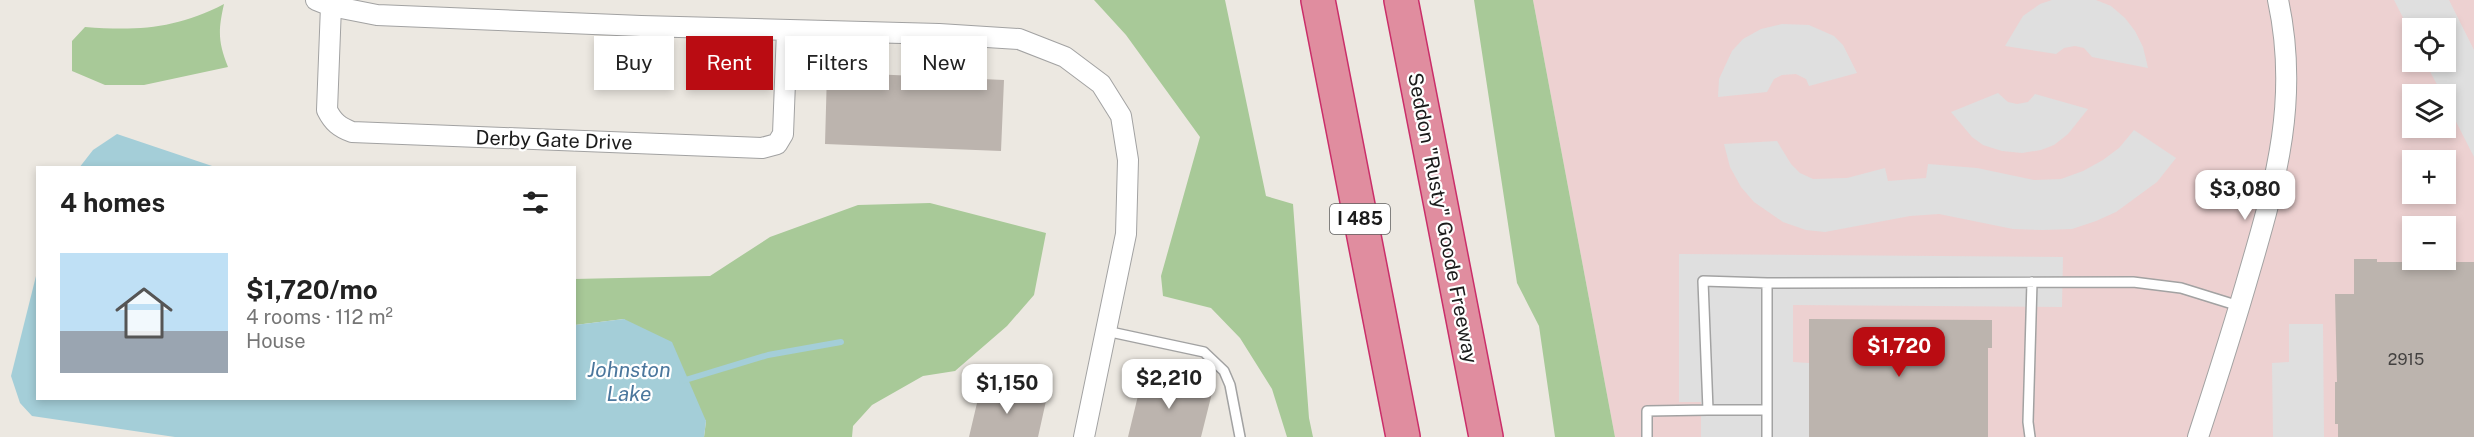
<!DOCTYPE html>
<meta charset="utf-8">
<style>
:root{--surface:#fff;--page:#f6f6f6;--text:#222;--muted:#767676;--accent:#ba0c12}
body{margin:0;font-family:"Public Sans",sans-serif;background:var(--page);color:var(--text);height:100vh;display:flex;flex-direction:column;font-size:22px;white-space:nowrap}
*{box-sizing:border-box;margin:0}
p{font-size:20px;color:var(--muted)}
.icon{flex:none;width:33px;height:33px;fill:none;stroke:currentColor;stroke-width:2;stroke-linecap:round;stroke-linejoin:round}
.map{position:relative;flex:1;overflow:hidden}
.panel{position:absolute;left:36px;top:166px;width:540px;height:234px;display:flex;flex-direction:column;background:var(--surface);border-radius:0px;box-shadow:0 3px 9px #0003}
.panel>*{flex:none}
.hud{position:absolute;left:594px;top:36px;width:570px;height:54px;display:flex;gap:12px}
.tools{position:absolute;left:2402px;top:18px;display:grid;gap:12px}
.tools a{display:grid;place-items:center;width:54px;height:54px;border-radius:0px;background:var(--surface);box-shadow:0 3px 9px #0003;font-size:30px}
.price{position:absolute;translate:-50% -51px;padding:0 14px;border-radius:12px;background:#fff;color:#222;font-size:20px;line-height:39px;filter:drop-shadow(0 2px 3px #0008)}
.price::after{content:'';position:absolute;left:50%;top:36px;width:18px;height:14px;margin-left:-9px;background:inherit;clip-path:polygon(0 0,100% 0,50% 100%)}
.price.active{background:var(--accent);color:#fff}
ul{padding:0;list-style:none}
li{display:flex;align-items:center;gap:18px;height:150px;padding:0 24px}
li span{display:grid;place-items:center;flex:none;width:168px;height:120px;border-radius:0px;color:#555}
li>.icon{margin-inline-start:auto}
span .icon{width:72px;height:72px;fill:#fffc;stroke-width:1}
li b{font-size:26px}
h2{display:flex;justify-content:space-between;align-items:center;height:72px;padding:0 24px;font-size:26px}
.chip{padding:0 21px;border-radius:0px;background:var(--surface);box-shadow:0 3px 9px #0003;font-size:21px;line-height:54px}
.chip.active{background:var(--accent);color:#fff}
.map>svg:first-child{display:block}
.commercial{fill:#edd1d1;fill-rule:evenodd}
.forest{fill:#a8c998}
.parking{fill:#dfdfdf}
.water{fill:#a4ced8}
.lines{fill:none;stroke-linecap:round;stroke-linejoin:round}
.stream{stroke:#a4ced8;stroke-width:6}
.building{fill:#bcb4ae}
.lane-casing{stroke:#a2a2a2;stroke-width:12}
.street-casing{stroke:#a2a2a2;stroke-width:22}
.highway-casing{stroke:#ca2e69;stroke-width:36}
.lane{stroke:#fff;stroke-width:9}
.street{stroke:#fff;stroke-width:20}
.highway{stroke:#e08d9f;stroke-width:33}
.labels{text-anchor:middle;stroke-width:4.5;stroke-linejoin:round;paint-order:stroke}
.number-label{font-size:16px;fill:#434140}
.shield{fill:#fff;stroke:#5f5f5f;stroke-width:1.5}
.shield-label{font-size:18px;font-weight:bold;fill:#1b1b1b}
.street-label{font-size:20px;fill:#1b1b1b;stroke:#fff}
.water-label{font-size:21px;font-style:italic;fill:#4b779d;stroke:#fff}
</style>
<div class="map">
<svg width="2474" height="437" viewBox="0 0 2474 437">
<rect width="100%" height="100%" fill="#ece8e1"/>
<path class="commercial" d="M1533,0h941v437h-859zM2412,28h33v34h-33zM2412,94h33v34h-33zM2412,160h33v34h-33zM2412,226h33v34h-33z"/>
<path class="forest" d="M1094,0h131l41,196 27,8 16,214 4,19h-26l-15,-48 -32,-51 -29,-30 -48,-12 -2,-20 39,-139 -74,-102z
M1474,0h59l82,437h-60l-16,-111 -22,-43z
M224,4c-6,27 -6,37 4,63l-84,18h-39l-33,-14v-30l13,-14c52,4 91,2 139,-23z
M930,203l116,30 -12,62 -27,31 -52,45 -32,5 -51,29 -19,21 -1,11h-148l2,-16 -82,-102 -49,6 -1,-46 136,-3 60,-39 88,-32z"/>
<path class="parking" d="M2052,0h44l15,6 14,12 10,13 8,16 5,21 -56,-11 -8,-9 -9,-2 -11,2 -8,6 -51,-8 18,-30 17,-12z
M2394,0h55l25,50v107l-29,-57v-6h-3l-17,-32h20v-34h-33v7z
M1782,24l27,1 25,11 9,9 14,28 -48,13 -3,-7 -10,-5 -14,1 -8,4 -7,13 -49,5 1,-18 13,-28 11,-12 18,-10z
M1998,93l10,9 9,2 11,-2 7,-8 53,15 -20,25 -14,11 -13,5 -19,3 -20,-2 -19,-6 -11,-8 -21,-25z
M2134,130l42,28 -19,24 -41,30 -20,9 -24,8 -29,1 -30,-1 -74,-15 -29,2 -85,16 -19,-2 -23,-8 -29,-20 -13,-15 -11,-20 -6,-23 53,-3 14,23 9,9 13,6 34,-1 38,-10 3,13 38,-3 2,-14 49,4 57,12 27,-1 22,-8 20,-11 16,-12z
M1679,254l384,3 -1,50 -269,-2v57l16,1v74h-108v-35h-22z
M2289,324h34l1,113h-51l-1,-74 17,-1z"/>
<path class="water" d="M117,134l101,34h-139l14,-18z
M37,272l1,127h536l1,-74 49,-6 48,23 34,79 -2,16h-529l-143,-21 -12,-13 -9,-27z"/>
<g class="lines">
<path class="stream" d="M682,381l86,-26 73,-13"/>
</g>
<path class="building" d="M827,72l177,8 -3,71 -176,-7z
M2354,259h23v3h97v175h-136v-13h-3v-42h2l-2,-88h19z
M1809,319l183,1v28h-4v89h-179z
M1143,375l69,18 -11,44h-73z
M981,386l65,15 -8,36h-69z"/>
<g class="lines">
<defs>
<path id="lane" d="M1106,331l98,21 20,19 6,14 10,52
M1708,410h58
M1647,437v-26l61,-1 -5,-129 64,2 366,-1 48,6 58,18
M1767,437v-154
M2030,437l-2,-15 4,-140"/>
<path id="street" d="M316,0l15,6 46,9 264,11 298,8 80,5 46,18 36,27 20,32 7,44 -2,74 -42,203
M331,6l-4,104c6,12 12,17 25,22l410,16 15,-4 6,-10 4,-104
M2198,437c18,-55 36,-111 52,-167 27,-92 49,-173 28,-270"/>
<path id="highway" d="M1318,0l85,437
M1401,0l85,437"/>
</defs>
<use href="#lane" class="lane-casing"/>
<use href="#street" class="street-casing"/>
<use href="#highway" class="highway-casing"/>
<use href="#lane" class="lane"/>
<use href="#street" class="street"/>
<use href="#highway" class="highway"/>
</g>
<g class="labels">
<g class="number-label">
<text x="2406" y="365">2915</text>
</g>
<rect class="shield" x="1330" y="204" width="60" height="30" rx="4.5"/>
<g class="shield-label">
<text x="1360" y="225">I 485</text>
</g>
<g class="street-label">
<text transform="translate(554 140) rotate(2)" y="7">Derby Gate Drive</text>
<text transform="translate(1443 218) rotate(79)" y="7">Seddon "Rusty" Goode Freeway</text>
</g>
<g class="water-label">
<text x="629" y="377">Johnston<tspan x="629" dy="24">Lake</tspan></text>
</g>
</g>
</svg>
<div class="tools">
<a><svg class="icon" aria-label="locate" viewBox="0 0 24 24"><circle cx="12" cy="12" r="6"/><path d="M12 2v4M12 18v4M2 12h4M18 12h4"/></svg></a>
<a><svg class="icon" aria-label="layers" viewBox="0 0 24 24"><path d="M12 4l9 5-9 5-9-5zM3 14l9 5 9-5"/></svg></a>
<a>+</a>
<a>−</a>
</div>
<b class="price" style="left:2245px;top:221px">$3,080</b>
<b class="price active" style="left:1899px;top:378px">$1,720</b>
<b class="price" style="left:1169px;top:410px">$2,210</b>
<b class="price" style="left:1007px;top:415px">$1,150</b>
<div class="hud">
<a class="chip">Buy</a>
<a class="chip active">Rent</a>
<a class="chip">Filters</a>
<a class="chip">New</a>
</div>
<section class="panel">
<h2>4 homes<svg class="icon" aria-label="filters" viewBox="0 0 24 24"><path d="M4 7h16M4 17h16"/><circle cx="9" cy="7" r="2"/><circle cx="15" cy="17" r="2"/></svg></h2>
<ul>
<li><span style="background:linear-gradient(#bfe0f5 65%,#9aa5b1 0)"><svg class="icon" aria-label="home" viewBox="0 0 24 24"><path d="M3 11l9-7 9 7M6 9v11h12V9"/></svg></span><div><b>$1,720/mo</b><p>4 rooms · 112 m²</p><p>House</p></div></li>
</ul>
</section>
</div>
